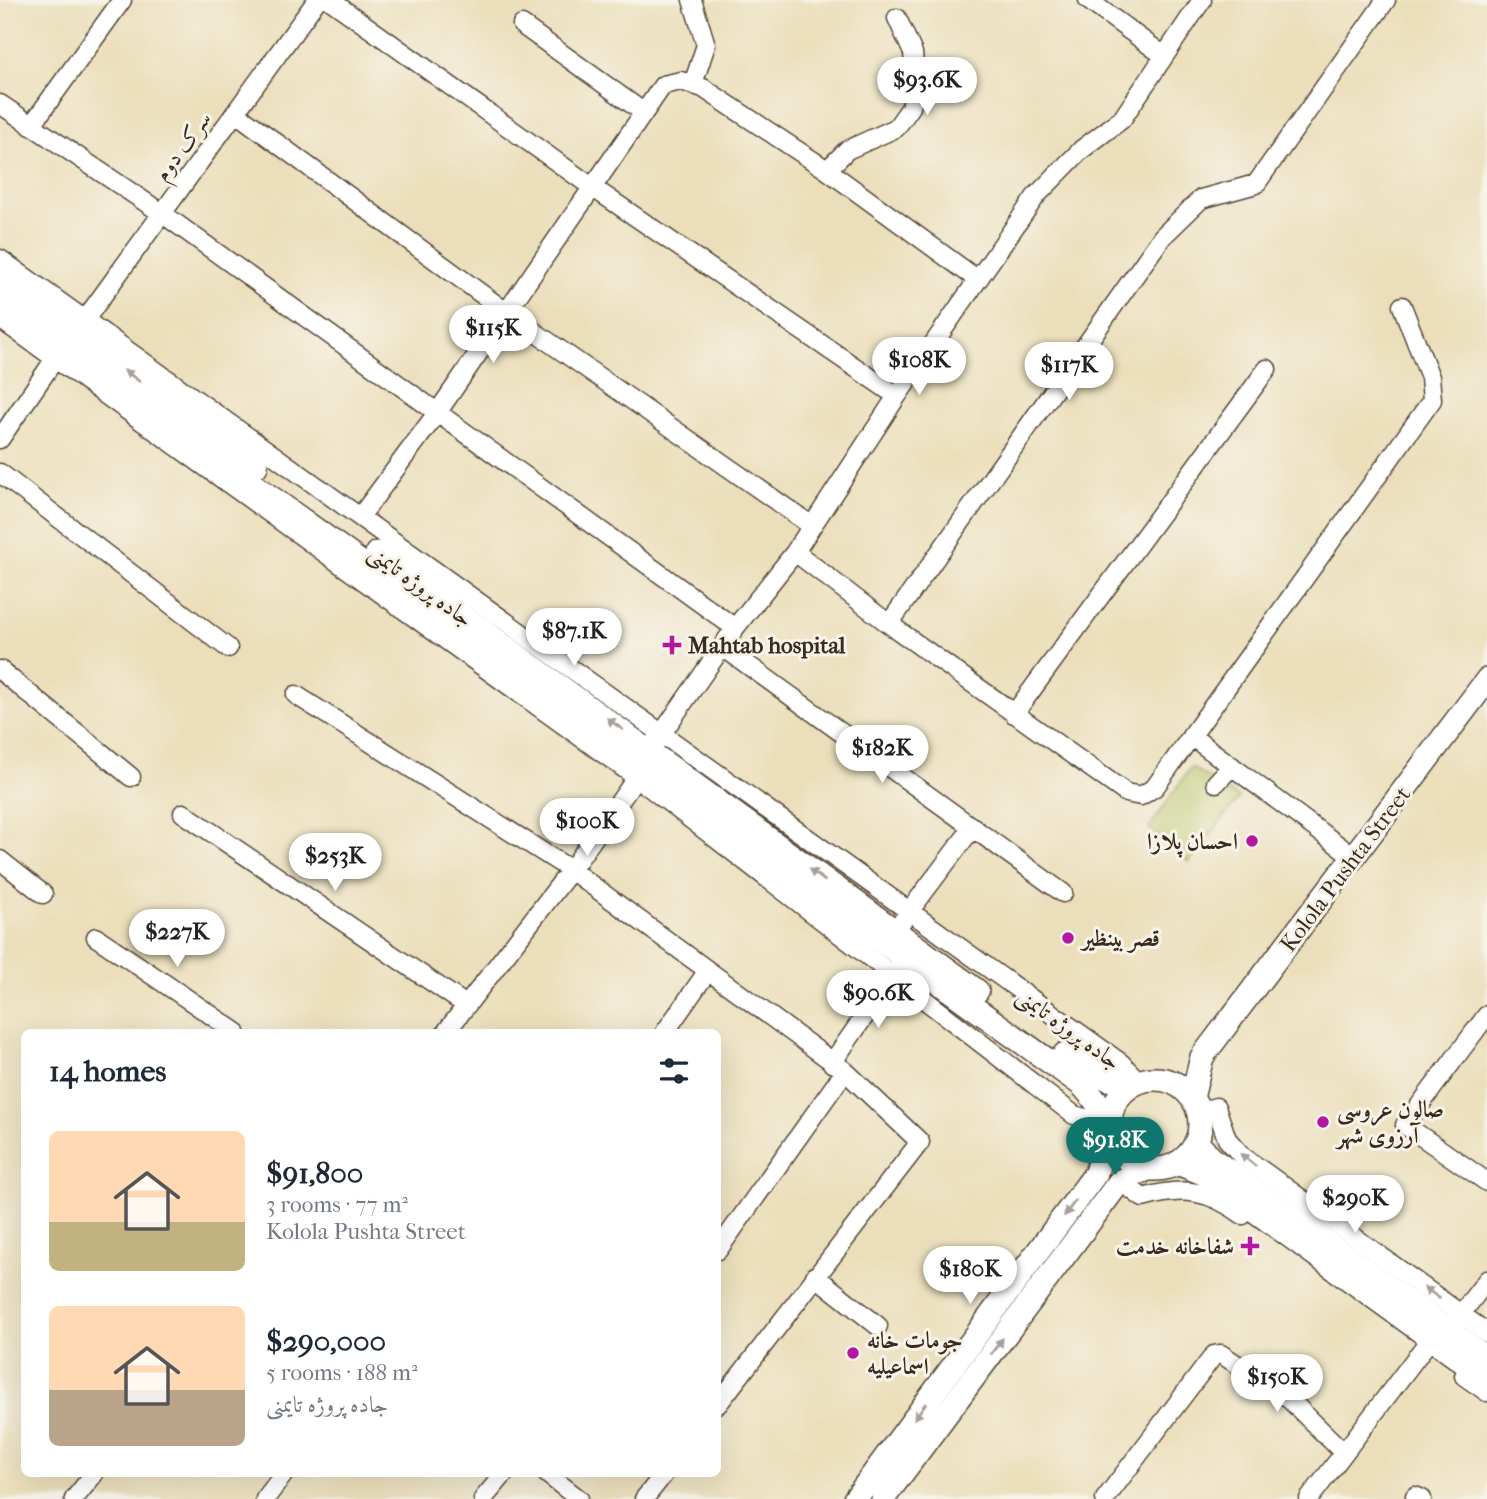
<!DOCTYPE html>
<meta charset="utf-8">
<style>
:root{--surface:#fff;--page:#f6f6f7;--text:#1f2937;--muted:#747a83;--accent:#0f766e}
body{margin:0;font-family:"IM FELL French Canon",Amiri,serif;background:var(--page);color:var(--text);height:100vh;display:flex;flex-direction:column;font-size:26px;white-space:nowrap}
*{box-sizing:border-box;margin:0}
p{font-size:23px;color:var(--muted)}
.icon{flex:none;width:38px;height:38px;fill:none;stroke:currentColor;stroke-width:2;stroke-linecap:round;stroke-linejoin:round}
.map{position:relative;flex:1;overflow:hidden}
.side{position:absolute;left:21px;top:1029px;width:700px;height:448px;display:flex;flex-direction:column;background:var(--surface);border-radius:10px;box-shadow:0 7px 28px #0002}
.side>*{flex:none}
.price{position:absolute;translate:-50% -60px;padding:0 16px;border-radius:24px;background:#fff;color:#222;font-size:23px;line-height:46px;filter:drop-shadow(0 2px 4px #0008)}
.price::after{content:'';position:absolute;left:50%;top:42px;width:21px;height:16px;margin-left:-10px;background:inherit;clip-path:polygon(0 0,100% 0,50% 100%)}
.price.selected{background:var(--accent);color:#fff}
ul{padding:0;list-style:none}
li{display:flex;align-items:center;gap:21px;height:175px;padding:0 28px}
li span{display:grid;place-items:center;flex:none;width:196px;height:140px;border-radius:10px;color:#555}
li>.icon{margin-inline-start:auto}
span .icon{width:84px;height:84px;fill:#fffc;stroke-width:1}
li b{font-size:30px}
h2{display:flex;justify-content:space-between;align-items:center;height:84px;padding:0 28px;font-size:30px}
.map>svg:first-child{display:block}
.green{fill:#b9c567;stroke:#7a7842;stroke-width:2}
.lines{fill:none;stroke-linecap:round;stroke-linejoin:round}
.minor-casing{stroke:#554536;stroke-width:21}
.major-casing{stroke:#554536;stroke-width:26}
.minor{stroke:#fff;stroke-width:18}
.major{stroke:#fff;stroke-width:23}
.oneway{fill:#a79f9a}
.poi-dot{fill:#b5179e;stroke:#f7f3e8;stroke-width:2.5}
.labels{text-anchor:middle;stroke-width:6;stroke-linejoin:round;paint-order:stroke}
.street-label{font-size:23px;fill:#3b2a1e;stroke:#f7f3e8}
.poi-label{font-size:23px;font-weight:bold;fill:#3b2a1e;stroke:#f7f3e8;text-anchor:start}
</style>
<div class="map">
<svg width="1487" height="1499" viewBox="0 0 1487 1499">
<rect width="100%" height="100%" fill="#f7f3e8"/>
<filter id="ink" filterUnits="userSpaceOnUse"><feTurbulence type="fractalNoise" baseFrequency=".0143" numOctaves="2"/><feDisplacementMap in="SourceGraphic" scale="14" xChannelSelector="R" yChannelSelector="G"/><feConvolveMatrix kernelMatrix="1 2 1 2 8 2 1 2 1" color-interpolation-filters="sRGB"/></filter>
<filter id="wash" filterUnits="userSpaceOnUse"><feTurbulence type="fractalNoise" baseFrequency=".00686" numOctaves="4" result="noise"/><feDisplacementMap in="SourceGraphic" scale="28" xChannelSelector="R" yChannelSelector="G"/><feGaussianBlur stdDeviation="1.57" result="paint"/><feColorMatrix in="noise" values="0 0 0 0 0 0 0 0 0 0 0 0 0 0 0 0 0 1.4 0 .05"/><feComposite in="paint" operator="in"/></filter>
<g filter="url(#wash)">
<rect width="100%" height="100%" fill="#ebdfbb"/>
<path class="green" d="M1191,767l48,31 -50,64 -40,-34z"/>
</g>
<g filter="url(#ink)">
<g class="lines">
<defs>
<path id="minor" d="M330,0l262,187 305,209
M692,0l14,45 -13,39
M1088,0l75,55
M522,25l121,87
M0,104l163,110 572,414
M236,113l270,199 306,214
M31,126l91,-126
M827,170l20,-20 49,-22 15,-21 5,-21 -3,-33 -16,-35
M0,259l1121,804 18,19
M0,319l636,458 438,338 35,10
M79,328l238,-328
M0,439l61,-89
M0,473l228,175
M360,517l77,-104 226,-328 18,-4 22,7 124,82 151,110
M795,552l94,72 237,169 15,3 14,-9 277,-387 -2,-23 -28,-71
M889,624l273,-387 39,-38 55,-15 130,-184
M723,647l340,246
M0,670l131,107
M296,695l275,175 274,201 75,71 -202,262
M1014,714l253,-345
M1191,736l163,121
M656,742l79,-114 60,-76 102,-156 139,-200 45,-46 41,-31 80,-119
M1216,783l16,-17
M183,813l283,192
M0,860l43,34
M902,921l71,-94
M96,937l140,95
M1487,1015l-82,110 82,57
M446,1032l125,-162 71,-100
M665,1032l42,-60
M832,1063l68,-98
M1198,1112l18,-5 11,32 15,17 245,177
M1120,1181l23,17c40,-12 66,-8 100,17
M718,1250l127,-179
M815,1276l63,50
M1455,1322l32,-42
M1464,1376l23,16
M547,1474l32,25
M1415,1496l7,3
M74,1499l20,-25
M265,1499l19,-25
M483,1499l21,-25
M644,1499l20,-25
M1105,1499l109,-144 7,-1 66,43 56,55
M1309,1499l122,-161"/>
<path id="major" d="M0,281l256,185
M0,303c363,257 718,524 1081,781 35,37 27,44 15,89l-241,326
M377,553l600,438
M1065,1054l43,25 31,3
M1110 1124a45 45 0 1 1 90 0a45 45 0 1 1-90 0Z
M1192,1098l10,-41 285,-377
M1196,1142l16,17 275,199
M1177,1163l26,10 284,206
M883,1499l237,-318 28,-12"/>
</defs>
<use href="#minor" class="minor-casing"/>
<use href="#major" class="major-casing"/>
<use href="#minor" class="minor"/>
<use href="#major" class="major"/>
</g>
<defs><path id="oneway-solid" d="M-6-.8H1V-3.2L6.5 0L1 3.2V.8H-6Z" transform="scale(1.75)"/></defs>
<g class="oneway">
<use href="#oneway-solid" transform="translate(132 376) rotate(-144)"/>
<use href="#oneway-solid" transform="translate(615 724) rotate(-144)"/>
<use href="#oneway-solid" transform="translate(817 875) rotate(-143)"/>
<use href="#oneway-solid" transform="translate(1248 1160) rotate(-141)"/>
<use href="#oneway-solid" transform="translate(1070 1208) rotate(126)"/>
<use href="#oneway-solid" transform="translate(1432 1293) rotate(-144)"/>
<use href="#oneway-solid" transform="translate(997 1346) rotate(-53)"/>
<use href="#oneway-solid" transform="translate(920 1411) rotate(126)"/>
</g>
</g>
<g class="poi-dot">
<path d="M668.5 634.5h7v7h7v7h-7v7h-7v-7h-7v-7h7z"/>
<circle cx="1252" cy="841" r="7"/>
<circle cx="1068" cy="938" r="7"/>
<circle cx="1323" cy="1122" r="7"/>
<path d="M1246.5 1235.5h7v7h7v7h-7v7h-7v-7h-7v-7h7z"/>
<circle cx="853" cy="1353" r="7"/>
</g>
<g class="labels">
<g class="street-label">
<text transform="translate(182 146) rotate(-54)" y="8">سرک دوم</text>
<text transform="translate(421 585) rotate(36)" y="8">جاده پروژه تایمنی</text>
<text transform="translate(1345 869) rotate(-53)" y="8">Kolola Pushta Street</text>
<text transform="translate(1069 1028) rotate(36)" y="8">جاده پروژه تایمنی</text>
</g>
<g class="poi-label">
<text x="688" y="653">Mahtab hospital</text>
<text x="1238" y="849" text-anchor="end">احسان پلازا</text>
<text x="1082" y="946">قصر بینظیر</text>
<text x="1337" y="1117">صالون عروسی<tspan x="1337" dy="26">آرزوی شهر</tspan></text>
<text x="1234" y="1254" text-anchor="end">شفاخانه خدمت</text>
<text x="867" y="1348">جومات خانه<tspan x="867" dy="26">اسماعيليه</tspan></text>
</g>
</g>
</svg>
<b class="price" style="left:927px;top:117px">$93.6K</b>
<b class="price" style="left:493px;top:365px">$115K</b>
<b class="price" style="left:919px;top:397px">$108K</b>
<b class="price" style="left:1069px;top:402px">$117K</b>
<b class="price" style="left:574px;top:668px">$87.1K</b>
<b class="price" style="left:882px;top:785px">$182K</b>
<b class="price" style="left:587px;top:858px">$100K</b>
<b class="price" style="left:335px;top:893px">$253K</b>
<b class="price" style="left:177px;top:969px">$227K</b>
<b class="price" style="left:878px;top:1030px">$90.6K</b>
<b class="price selected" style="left:1115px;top:1177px">$91.8K</b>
<b class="price" style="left:1355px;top:1235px">$290K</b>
<b class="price" style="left:970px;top:1306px">$180K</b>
<b class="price" style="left:1277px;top:1414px">$150K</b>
<section class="side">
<h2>14 homes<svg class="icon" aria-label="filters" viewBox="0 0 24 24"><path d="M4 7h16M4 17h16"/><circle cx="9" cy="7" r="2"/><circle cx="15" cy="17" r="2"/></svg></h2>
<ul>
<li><span style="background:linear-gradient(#ffd9b3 65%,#c2b280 0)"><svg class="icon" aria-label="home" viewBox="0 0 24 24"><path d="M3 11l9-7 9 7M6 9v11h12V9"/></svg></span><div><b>$91,800</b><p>3 rooms · 77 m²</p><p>Kolola Pushta Street</p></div></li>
<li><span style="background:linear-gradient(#ffd9b3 60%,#b9a48a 0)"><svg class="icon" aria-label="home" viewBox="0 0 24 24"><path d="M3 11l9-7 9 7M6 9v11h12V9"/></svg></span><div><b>$290,000</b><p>5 rooms · 188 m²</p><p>جاده پروژه تایمنی</p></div></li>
</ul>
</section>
</div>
